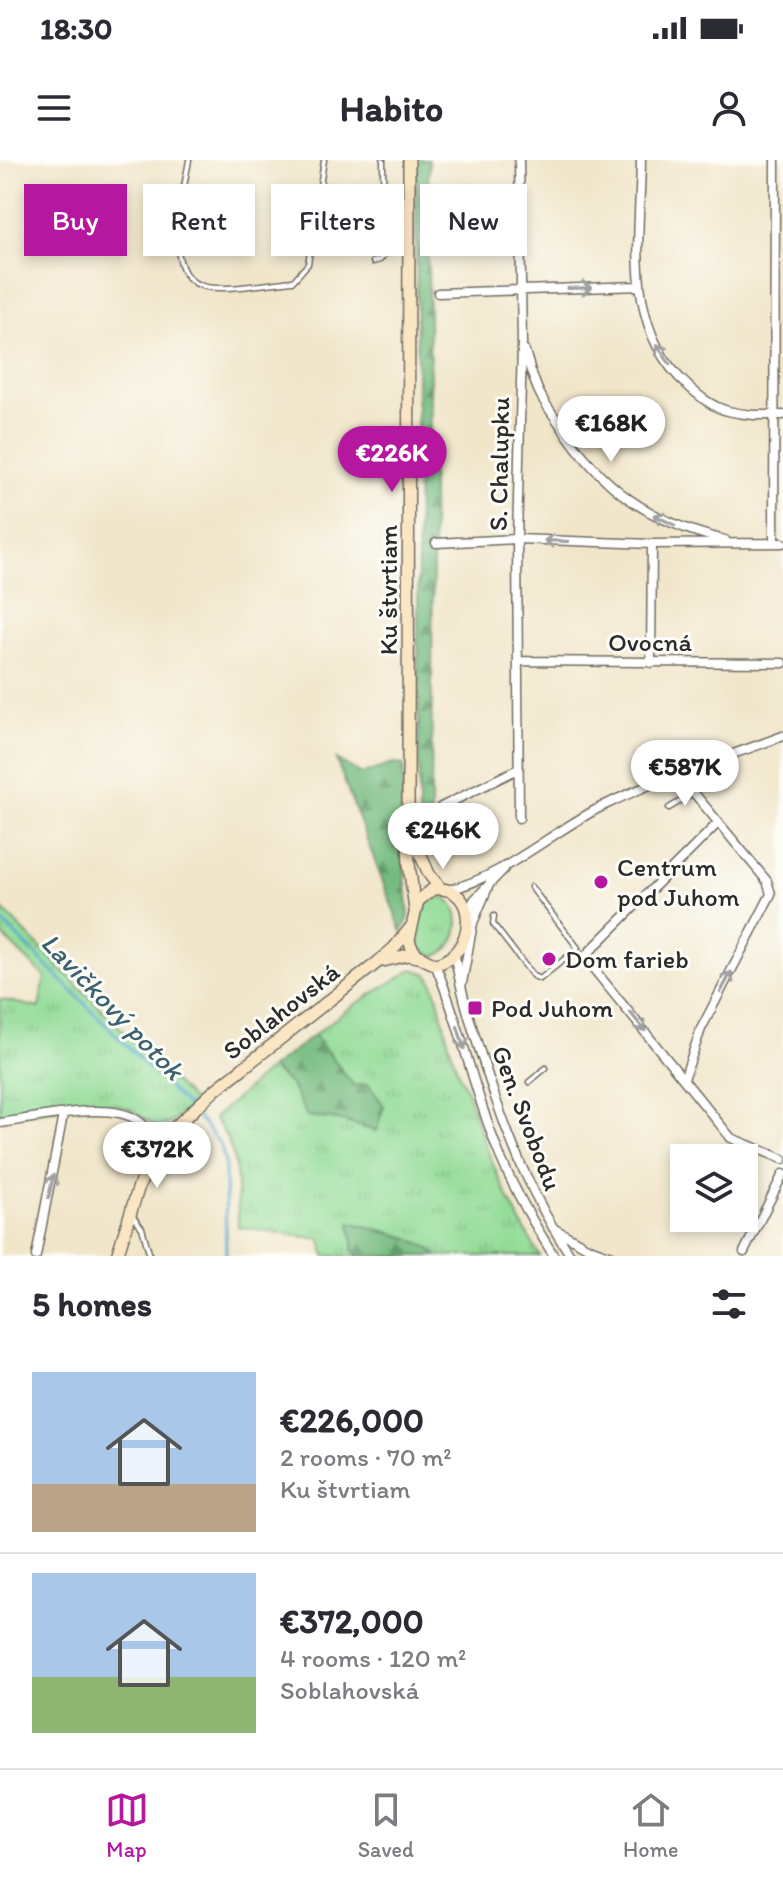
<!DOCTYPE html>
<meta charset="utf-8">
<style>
:root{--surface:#fff;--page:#f2f2f3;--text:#2b2b33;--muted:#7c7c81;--line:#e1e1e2;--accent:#b5179e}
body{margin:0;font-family:Itim,sans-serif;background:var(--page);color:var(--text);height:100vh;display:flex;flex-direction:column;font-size:30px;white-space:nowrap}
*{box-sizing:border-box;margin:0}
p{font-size:26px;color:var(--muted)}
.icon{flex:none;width:44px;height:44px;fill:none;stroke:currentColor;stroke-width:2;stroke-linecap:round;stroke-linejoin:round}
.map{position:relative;height:1096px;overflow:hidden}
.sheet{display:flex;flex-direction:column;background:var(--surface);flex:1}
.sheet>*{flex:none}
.hud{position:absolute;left:24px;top:24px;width:736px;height:72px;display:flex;gap:16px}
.controls{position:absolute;left:670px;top:984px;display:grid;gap:16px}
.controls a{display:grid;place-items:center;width:88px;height:88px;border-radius:0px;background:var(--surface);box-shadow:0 4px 12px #0003;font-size:40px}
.price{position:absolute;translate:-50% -68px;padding:0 18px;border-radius:28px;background:#fff;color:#222;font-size:26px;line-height:52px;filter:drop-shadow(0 2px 4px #0008)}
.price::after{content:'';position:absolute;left:50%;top:48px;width:24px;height:18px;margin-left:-12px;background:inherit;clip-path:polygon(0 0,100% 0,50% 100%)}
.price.on{background:var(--accent);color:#fff}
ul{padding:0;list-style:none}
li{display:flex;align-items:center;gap:24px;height:200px;padding:0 32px}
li+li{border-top:2px solid var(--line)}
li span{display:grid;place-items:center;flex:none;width:224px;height:160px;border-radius:0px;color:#555}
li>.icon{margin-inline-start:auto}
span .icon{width:96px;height:96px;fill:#fffc;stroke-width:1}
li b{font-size:34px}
h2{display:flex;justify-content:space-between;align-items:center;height:96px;padding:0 32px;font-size:34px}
.pill{padding:0 28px;border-radius:0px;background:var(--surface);box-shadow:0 4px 12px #0003;font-size:28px;line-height:72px}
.pill.on{background:var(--accent);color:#fff}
.status{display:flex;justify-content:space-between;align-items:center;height:56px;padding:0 40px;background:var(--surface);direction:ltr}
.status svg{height:22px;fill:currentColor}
header{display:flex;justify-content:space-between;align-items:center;height:104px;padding:0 32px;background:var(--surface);font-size:36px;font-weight:700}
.tabs{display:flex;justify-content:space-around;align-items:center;height:112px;border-top:2px solid var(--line);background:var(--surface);font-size:22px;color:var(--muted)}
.tabs a{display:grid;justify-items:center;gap:4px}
.tabs .on{color:var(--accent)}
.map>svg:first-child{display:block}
.grass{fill:url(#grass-tufts);stroke:#5f8461;stroke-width:2}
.forest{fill:url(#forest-firs);stroke:#507456;stroke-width:2}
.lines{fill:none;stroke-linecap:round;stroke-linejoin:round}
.stream{stroke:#4fa4cb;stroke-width:3}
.lane-casing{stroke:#706c63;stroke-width:7}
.street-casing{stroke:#706c63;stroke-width:11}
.secondary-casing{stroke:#706c63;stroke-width:14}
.lane{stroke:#fff;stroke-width:4}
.street{stroke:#fff;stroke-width:8}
.secondary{stroke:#fbe6c4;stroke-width:11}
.oneway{stroke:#a0a0a0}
.poi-dot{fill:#b5179e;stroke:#fdfcf7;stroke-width:3}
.labels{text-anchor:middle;stroke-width:6;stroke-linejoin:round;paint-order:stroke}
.street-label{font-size:26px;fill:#2b2b2b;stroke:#fdfcf7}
.poi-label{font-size:26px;fill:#2b2b2b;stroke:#fdfcf7;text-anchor:start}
.water-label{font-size:28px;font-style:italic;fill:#3b6173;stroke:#fdfcf7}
</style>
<div class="status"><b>18:30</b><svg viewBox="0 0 49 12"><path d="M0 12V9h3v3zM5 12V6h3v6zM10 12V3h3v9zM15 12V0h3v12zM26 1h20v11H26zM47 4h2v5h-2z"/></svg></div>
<header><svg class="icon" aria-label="menu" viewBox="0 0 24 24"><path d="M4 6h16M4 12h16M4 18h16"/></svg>Habito<svg class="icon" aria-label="person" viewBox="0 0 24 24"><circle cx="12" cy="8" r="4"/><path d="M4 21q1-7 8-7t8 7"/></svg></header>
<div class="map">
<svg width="783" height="1096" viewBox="0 0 783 1096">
<defs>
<pattern id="grass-tufts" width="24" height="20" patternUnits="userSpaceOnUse" patternTransform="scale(2)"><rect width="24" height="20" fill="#93dc97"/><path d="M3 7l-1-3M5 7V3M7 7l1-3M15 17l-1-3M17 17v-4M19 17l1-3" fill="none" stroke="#7fbd82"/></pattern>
<pattern id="forest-firs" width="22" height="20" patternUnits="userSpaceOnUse" patternTransform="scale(2)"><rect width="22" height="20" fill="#76bc80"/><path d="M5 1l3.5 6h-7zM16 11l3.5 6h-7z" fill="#619969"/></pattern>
</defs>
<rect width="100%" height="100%" fill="#fdfcf7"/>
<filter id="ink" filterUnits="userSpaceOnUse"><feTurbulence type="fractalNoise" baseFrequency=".0125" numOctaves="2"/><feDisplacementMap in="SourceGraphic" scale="16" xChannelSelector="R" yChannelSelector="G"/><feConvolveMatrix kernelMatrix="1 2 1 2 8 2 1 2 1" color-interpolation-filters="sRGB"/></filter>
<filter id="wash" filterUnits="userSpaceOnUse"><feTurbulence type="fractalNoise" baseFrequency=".006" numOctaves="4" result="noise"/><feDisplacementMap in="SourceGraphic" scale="32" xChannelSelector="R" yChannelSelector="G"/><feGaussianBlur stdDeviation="1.8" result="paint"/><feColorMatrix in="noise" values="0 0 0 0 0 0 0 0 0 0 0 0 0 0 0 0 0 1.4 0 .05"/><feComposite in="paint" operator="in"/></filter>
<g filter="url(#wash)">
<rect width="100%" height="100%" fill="#f1e6ca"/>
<path class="grass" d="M442,736c26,10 18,57 -9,60l-11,-6c-6,-10 -3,-35 3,-45 4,-7 11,-8 17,-9z
M0,747l194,195 -22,20 -14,6 -26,-18 -18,-6 -34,2 -5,-5h-9l-8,8 -58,8v-118l39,9 6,-31 -45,-44z
M413,809l15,5c10,16 11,32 16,49 5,23 12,48 23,68 19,61 40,111 73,165h-103l-4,-6 -79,1 4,5h-33l-4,-17 -83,-12c-1,-40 3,-77 -24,-109l57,-50 20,17 17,31 31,4 37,11 -22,-45 -40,-51 32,-25z"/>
<path class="forest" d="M416,0h13l-2,49 6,340 -2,262 -4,22 -8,-21z
M336,599l26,15 31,-10 11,1 -3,68 8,84 -7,15z
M314,875l40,51 14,-2 16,22 -8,25 -37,-11 -32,-4 -16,-31 -20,-17z
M350,1062c23,7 73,15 87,34h-79l-4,-5z"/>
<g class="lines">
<path class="stream" d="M0,759l190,190
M195,954l25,30 5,17 1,95"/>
</g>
</g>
<g filter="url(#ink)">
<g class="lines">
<defs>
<path id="lane" d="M189,0c-5,33 -31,118 17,127 21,4 64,-4 87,-6l15,-17 16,-104
M373,102l7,-2 4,-5 -1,-95
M669,648l25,-15
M494,756l-1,8 40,52 7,3 38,-31 -47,-61
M529,922l17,-14
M132,1055l10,13 8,28"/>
<path id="street" d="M641,0c-1,77 -18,168 46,225 12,11 25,22 41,26 19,5 36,4 55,4
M438,133l201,-7
M525,191c4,14 8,28 14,41 5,11 13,21 20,31 43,66 90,99 166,117
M436,383l81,-4 135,5 131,-1
M774,383l1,-383
M518,501l265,2
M651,503l1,-119
M683,613l11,20 73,88 4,13 -70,135 -17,50
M441,647l77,-38
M519,658l-2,-279 5,-195 -3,-184
M718,663l-134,134 147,181 52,21
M448,730c57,-13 105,-60 157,-85 57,-28 119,-47 178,-69
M468,754l6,-14 30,-31
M455,797c7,41 20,80 33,119 21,65 45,124 83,180
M435,804c25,59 38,123 61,182 15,39 36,75 58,110
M462,823l11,-60 18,-43
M0,963c34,-4 108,-23 137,-3 9,5 16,15 22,23
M553,1068l36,20 23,8
M744,1092l39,-78
M36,1096l27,-141"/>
<path id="secondary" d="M409,0l-1,679 1,25 6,46
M411,672l18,42 11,14
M433,729c48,-6 43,68 2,75 -12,-4 -24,-11 -26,-25l9,-38z
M383,801l25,-6 11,2
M117,1096l22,-70 21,-45 55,-51 163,-128 16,-14 17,-21"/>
</defs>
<use href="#lane" class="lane-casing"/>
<use href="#street" class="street-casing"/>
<use href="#secondary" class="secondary-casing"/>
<use href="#lane" class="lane"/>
<use href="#street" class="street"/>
<use href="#secondary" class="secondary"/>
</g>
<defs><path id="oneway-shaft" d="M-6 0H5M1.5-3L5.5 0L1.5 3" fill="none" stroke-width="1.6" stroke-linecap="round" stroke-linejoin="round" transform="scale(2)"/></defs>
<g class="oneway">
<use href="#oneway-shaft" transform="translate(580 128) rotate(-2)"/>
<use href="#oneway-shaft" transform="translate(663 194) rotate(-124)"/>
<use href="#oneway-shaft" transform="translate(664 360) rotate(-154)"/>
<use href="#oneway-shaft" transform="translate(556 381) rotate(-178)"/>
<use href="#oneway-shaft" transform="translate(726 822) rotate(-62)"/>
<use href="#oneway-shaft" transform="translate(638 862) rotate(51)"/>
<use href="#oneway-shaft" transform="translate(461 878) rotate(73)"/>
<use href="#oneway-shaft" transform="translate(51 1026) rotate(-78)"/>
</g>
</g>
<g class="poi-dot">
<circle cx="601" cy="722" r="8"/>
<circle cx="549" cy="799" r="8"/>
<rect x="467" y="840" width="16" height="16" rx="4"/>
</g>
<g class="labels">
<g class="street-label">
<text transform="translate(499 304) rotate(-89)" y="9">S. Chalupku</text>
<text transform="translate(388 430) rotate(-90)" y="9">Ku štvrtiam</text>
<text x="650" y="491">Ovocná</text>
<text transform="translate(281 851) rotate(-38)" y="9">Soblahovská</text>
<text transform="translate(527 958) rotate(69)" y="9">Gen. Svobodu</text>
</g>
<g class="poi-label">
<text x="617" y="716">Centrum<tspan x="617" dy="30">pod Juhom</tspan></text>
<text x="565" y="808">Dom farieb</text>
<text x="491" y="857">Pod Juhom</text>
</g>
<g class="water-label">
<text transform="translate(113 846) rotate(46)" y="10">Lavičkový potok</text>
</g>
</g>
</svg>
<div class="controls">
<a><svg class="icon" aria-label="layers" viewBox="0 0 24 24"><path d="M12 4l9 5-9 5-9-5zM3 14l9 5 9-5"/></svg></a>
</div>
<b class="price" style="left:611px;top:304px">€168K</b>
<b class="price on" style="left:392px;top:334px">€226K</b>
<b class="price" style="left:685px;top:648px">€587K</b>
<b class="price" style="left:443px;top:711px">€246K</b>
<b class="price" style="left:157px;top:1030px">€372K</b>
<div class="hud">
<a class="pill on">Buy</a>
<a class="pill">Rent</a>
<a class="pill">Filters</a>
<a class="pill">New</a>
</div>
</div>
<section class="sheet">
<h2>5 homes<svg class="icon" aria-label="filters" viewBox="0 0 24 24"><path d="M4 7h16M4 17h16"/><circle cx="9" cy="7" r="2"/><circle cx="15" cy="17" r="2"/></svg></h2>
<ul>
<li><span style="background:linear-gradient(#a9c7e8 70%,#b9a48a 0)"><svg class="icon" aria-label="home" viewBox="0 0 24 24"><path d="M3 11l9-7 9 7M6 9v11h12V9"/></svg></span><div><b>€226,000</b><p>2 rooms · 70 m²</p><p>Ku štvrtiam</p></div></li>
<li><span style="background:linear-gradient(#a9c7e8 65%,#8fb573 0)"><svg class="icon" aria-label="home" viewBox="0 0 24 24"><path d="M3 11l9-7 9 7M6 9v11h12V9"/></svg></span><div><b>€372,000</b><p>4 rooms · 120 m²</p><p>Soblahovská</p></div></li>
</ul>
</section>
<nav class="tabs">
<a class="on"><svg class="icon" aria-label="map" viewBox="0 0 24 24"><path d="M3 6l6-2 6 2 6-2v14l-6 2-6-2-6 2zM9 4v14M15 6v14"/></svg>Map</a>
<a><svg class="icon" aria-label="saved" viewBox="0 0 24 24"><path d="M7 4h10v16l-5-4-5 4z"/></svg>Saved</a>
<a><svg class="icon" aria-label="home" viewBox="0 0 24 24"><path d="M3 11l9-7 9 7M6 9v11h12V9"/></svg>Home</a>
</nav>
